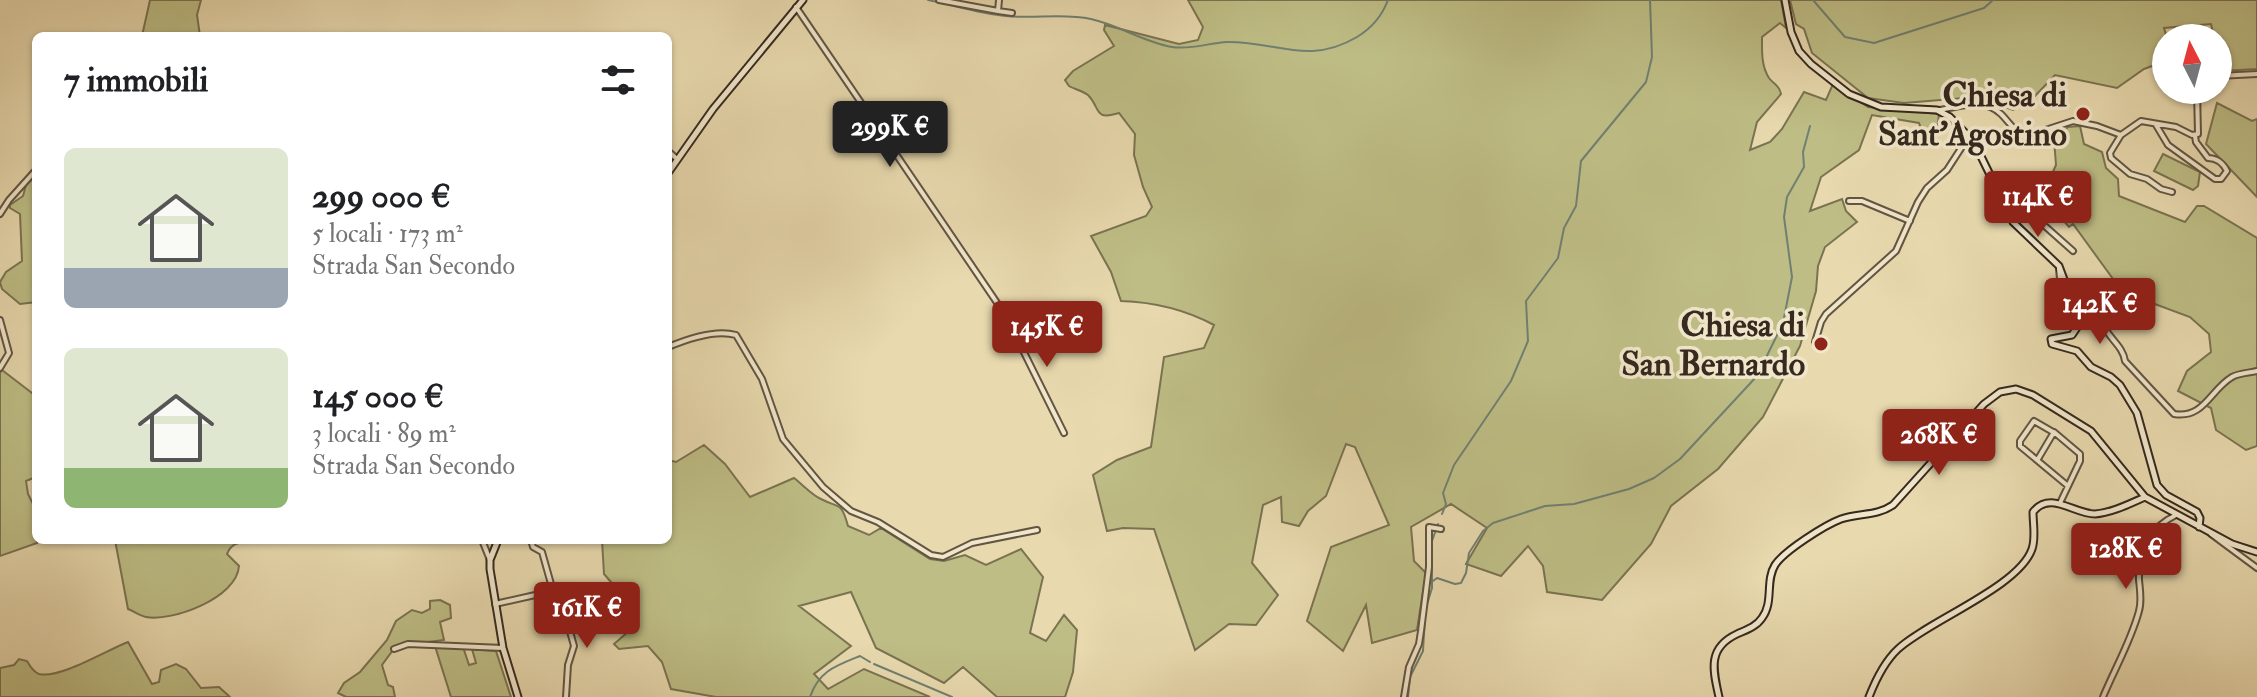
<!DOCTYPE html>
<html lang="it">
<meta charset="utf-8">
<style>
:root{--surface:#fff;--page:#f6f6f6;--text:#202124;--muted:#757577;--accent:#8f2418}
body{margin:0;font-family:"IM FELL Double Pica",serif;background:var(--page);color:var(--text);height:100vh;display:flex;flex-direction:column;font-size:30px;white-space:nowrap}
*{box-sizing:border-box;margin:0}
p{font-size:26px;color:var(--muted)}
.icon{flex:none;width:44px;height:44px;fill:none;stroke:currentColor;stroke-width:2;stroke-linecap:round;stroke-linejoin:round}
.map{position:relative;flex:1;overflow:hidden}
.drawer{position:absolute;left:32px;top:32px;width:640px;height:512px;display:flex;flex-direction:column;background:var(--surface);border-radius:12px;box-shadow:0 2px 6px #0004}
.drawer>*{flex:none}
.needle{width:52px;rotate:354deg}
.controls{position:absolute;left:2152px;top:24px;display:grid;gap:16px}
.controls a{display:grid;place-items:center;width:80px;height:80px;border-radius:50%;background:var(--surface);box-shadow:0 2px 6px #0004;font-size:40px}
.price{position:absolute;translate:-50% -68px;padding:0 18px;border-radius:8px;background:var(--accent);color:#fff;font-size:26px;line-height:52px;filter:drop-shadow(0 2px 4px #0008)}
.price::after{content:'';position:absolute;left:50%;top:48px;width:24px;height:18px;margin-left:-12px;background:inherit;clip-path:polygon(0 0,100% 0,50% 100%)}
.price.selected{background:#222;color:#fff}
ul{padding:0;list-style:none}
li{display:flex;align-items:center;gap:24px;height:200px;padding:0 32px}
li span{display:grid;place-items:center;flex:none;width:224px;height:160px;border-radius:12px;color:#555}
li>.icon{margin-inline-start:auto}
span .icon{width:96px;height:96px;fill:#fffc;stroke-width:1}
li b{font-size:34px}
h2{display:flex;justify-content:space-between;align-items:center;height:96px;padding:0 32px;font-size:34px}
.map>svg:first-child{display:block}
.green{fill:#bebd85;stroke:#7a7352;stroke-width:2}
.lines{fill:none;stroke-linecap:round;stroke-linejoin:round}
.stream{stroke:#708072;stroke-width:2}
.street-casing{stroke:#625543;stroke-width:8}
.secondary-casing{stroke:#36291f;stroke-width:9}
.street{stroke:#f0e6ca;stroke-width:4}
.secondary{stroke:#f0e6ca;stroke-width:5}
.poi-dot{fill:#8f2418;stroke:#f0e6ca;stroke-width:3}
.labels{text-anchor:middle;stroke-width:7;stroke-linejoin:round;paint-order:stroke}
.poi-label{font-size:34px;font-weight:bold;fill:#36291f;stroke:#f0e6ca;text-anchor:end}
</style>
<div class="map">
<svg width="2257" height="697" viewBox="0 0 2257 697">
<rect width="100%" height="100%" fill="#e8d9ae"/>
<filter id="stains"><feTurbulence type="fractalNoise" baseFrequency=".0025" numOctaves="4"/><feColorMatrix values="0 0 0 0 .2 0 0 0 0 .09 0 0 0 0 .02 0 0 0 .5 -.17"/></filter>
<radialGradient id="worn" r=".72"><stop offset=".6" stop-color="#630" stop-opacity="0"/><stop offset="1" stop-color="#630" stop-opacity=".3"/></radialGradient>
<path class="green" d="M150,0h51l-4,15 3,21h-58z
M1188,0h593l5,28 -6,-5 -18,14c0,13 -1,29 7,41 5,7 10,6 12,16l-24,28 -7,28 20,-8 12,-13 22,-37 22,8 7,-16 35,23 71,7 -3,26 -14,-8 -3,-9 -47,-8 -13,35 -38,27 -11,34 32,-12 4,12 11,11 -32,25 -7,19 -2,25 -16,55 -37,71 -45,52 -47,37 -20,38 -49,56 -55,-8 -4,-26 -15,-20 -27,30 -35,-12 21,-36 -36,-24 -40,23 3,34 12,12 -9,57 -45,13 -6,-38 -23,46 -36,-30 24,-74 58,-22 -34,-78 -9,-3 -20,52 -18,15 -9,15 -17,-4 -1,-25 -18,8 -11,58 26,32 -22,30 -27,-1 -34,26 -41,-121 -31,-1 -16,3 -14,-56 24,-15 34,-13 13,-90 40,-9 10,-23c-28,-15 -62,-23 -93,-24l-10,-29 -20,-36 55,-20 6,-9 -9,-20 -9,-32 1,-21 -16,-21c-26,8 -18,-5 -31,-18 -5,-4 -14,-6 -19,-9l-4,-6 8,-9 41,-25 -10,-16 1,-5 74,19 19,-4 5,-13z
M1790,0h467v69l-36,2 -3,-33h-4l-3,-14 -47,4 3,10 -1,23 -22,8 -27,19 -62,-13 -20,21 -22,14 -36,-13 -73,6 -36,-5 -56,-45 -8,-24 -8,-5z
M2217,103l35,18 5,-2v78l-51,-53z
M2080,126l4,18 18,8 4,16 12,11 1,17 66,26 12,-16h7l53,32v208l-11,4 -30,-20 -5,-22 -33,-17 9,-20 24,-19 -2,-18 -19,-17 -54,-20 -20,-14 -43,-59 -4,3 -27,-31 14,-31 -2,-26 14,-12z
M2163,154l37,18 -2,14 -5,4 -39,-19z
M36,176v126l-16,2 -18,-15 -2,-7 6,-10 16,-11 -2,-47 -10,-6v-3l13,-9 3,-11z
M2,370l30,23 4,-1v85l-10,4 2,13 8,16 1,30v3l-37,13v-183z
M704,445l21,19 25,33 44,-19c9,7 18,17 27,21 19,10 20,2 27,27l21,9 12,-7 49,31 14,2 21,-6 21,10 35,-16 22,28 -13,56 16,8 18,-26 13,15 -4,42 -8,25h-68l-34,-30 -19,16 -68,-35 -25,-56 -52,14 52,40 -37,28 14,15 36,-20 66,28h-214l-45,-8 -9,-27 -14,-16 -29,3 -5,-5 23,-20 -1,-13 -32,-37 -2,-34h66v-80l8,2z
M115,540h136c-11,3 -19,2 -24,14l12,12c-2,32 -67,56 -93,51 -6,-1 -13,-6 -18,-8z
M440,600l10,5 1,13 -11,4 4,18 -48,6 -14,19 6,20 5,2 2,10h-49l-8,-4 6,-10 16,-11 27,-32 9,-19 16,-11 10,3 8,-4v-8z
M128,642l24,42 7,-2 2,-12 15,-6 10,5 15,19 18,-1 11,10h-230v-29l14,-3 5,-6 8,2c3,5 6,11 12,13 21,5 68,-24 89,-32z
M435,646l28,1 6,18 7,-2 -4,-14 24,2 15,46h-60z"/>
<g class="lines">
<path class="stream" d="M928,0c25,5 52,14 78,16 28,3 58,-3 85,3 28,6 52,23 81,28 19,3 36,-4 55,-5 49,-1 81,24 130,-5 15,-9 25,-21 31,-37
M1813,0l32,37 29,6 110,-35 9,-8
M1442,514l4,-10 -3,-11 11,-28 57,-84 17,-40 -2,-40 32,-43 6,-30 12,-22 5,-45 65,-79 6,-25 -2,-57
M1433,581l4,-3 18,6 6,-1 5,-10 3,-20 14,-22 10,-8 52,-17 29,-2 55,-15 25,-11 26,-19 77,-83 26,-53 9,-46 -8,-60 3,-20 17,-30 -1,-15 7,-26
M1425,611l7,-23v-47l6,-17
M874,664l78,33
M810,697c9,-26 25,-31 50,-41l10,6
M1408,697l2,-20 13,-26 2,-34"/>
<defs>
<path id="street" d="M939,0l59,11 1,-11
M796,7l210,309 58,117
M998,11l14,2
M2218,76l39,-2
M1939,110c21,-3 45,-13 62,4 8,8 13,17 23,23l49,-16 24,5 24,9
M2156,125l12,20 47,34h6l6,-8c-4,-8 -11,-13 -19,-13l-12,-16 -1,-6
M668,151l9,8
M2172,192l-11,-3 -14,-10 -17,-5 -19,-16 -1,-5 11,-18 20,-14 35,6 16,8 6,-1 -1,-44
M1849,201h13l48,20
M2006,207l9,-2 22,14 36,32
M0,214l9,-14 27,-30
M2065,281l7,3 30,37c4,16 21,24 23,40l49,53c30,5 36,-24 58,-37 7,-4 17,-4 25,-6
M2049,313l13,-4 1,-3 -4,-37
M0,320l9,33 -9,15
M1815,342l6,-20 5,-8 70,-63 22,-49 9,-14 20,-18 22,-34
M668,347c19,-8 48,-18 68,-12l26,44 21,60 40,48 28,24 27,11 53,33 12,2 29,-14 65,-13
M2053,432l-19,-11 -14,20v5l48,40
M2038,459l16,-27 26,22v7l-20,42
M2211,534l46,34
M482,540l8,20
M553,591l6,20
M495,604l58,-13 -11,-39 -9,-5 -2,-7
M394,649l14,-5 95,4
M566,697l2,-32 6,-19 -10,-36 39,-12
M1404,697l5,-30 10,-23 2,-13 8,-64v-40l12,2
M2103,697c12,-29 28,-56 36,-86 3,-10 1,-21 0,-31 -1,-30 10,-52 37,-65"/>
<path id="secondary" d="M1785,0l6,32 8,19 12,13 38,30 32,13 56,3 13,7 24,25 39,80 46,44 19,51v9l-6,9 -21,4 1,5 25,7 14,16 20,10 9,8 17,28 20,72 9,10 31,17 3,6 -1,9
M668,173l45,-64 90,-109
M498,540l-8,20v9l13,79 15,49
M1719,697c-6,-27 -12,-49 18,-63 9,-4 19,-7 25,-16 12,-16 3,-37 13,-53 9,-14 50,-40 66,-46 18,-6 36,-3 52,-14l91,-101 16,-12 16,-3 17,6 58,36 54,66 87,47 25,8
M1869,697c7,-18 15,-35 29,-48 30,-28 121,-62 134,-100 4,-11 1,-25 1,-37 17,-22 41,2 62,2 16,-1 34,-10 50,-17"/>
</defs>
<use href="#street" class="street-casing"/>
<use href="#secondary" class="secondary-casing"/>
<use href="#street" class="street"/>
<use href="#secondary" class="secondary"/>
</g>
<g class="poi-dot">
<circle cx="2083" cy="114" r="8"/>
<circle cx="1821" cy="344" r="8"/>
</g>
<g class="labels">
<g class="poi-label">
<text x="2067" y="106">Chiesa di<tspan x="2067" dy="39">Sant'Agostino</tspan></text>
<text x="1805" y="336">Chiesa di<tspan x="1805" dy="39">San Bernardo</tspan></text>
</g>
</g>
<rect width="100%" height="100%" filter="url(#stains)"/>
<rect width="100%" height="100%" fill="url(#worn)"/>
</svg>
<div class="controls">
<a><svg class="needle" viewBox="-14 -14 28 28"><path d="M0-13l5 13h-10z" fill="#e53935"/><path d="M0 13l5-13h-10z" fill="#757577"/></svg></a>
</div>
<b class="price selected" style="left:890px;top:169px">299K €</b>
<b class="price" style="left:2038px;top:239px">114K €</b>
<b class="price" style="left:2100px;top:346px">142K €</b>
<b class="price" style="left:1047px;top:369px">145K €</b>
<b class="price" style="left:1939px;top:477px">268K €</b>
<b class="price" style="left:2126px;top:591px">128K €</b>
<b class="price" style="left:587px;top:650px">161K €</b>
<section class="drawer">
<h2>7 immobili<svg class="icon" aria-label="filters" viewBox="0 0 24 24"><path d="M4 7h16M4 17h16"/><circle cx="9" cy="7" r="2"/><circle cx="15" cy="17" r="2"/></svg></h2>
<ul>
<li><span style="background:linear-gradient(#dfe7d0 75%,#9aa5b1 0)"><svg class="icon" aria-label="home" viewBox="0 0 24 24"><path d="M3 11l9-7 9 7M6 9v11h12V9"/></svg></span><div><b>299 000 €</b><p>5 locali · 173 m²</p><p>Strada San Secondo</p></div></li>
<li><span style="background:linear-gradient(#dfe7d0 75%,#8fb573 0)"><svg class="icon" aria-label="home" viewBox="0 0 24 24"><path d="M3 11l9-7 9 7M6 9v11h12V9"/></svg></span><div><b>145 000 €</b><p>3 locali · 89 m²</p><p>Strada San Secondo</p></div></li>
</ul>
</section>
</div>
